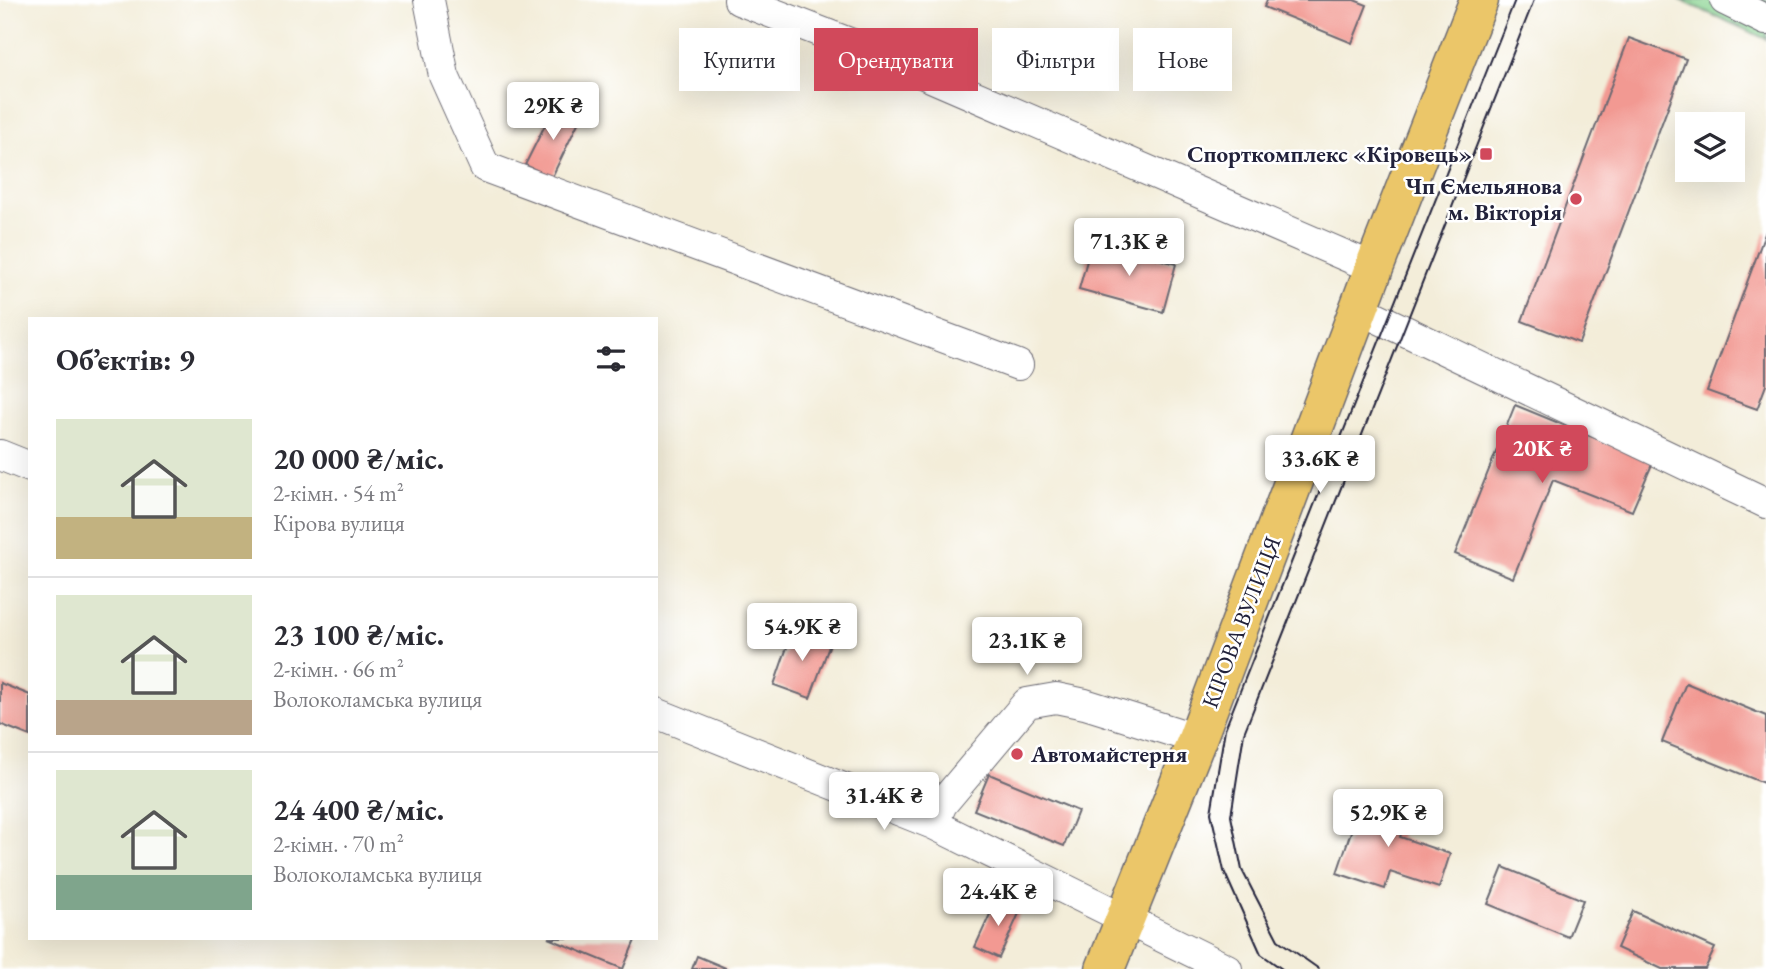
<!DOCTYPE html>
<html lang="uk">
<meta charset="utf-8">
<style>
:root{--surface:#fff;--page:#f7f7f7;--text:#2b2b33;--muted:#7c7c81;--line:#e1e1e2;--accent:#d1495b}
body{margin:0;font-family:"EB Garamond",serif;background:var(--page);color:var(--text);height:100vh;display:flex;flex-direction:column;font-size:26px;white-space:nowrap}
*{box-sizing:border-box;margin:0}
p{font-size:23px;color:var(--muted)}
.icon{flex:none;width:38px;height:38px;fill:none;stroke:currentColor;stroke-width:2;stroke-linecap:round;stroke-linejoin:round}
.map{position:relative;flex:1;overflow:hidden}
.sheet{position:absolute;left:28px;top:317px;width:630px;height:623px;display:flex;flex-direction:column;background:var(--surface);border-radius:0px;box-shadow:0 7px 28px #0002}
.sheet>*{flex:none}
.banner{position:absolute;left:679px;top:28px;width:665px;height:63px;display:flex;gap:14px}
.fabs{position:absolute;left:1675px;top:112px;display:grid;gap:14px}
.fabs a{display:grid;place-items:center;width:70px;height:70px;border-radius:0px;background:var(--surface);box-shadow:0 7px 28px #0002;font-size:35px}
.price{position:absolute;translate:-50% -60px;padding:0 16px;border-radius:7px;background:#fff;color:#222;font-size:23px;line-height:46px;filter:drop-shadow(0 2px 4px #0008)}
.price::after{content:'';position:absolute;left:50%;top:42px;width:21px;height:16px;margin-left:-10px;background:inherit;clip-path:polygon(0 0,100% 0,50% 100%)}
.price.active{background:var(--accent);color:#fff}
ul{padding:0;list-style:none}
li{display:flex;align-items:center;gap:21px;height:175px;padding:0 28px}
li+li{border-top:2px solid var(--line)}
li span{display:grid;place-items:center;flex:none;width:196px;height:140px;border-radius:0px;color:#555}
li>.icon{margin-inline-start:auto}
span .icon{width:84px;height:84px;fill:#fffc;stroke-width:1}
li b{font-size:30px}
h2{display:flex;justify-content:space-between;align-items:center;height:84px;padding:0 28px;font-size:30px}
.chip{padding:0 24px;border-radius:0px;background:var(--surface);box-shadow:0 7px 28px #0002;font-size:24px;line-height:63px}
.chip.active{background:var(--accent);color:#fff}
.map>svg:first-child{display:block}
.green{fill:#88d390;stroke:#557a66;stroke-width:2}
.building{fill:#f29992}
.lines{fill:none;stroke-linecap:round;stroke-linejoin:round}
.minor-casing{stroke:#6b6972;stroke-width:32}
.major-casing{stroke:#6b6972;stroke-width:41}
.minor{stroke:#fff;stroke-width:30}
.major{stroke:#ebc669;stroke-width:38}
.tram{stroke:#22223b;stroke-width:2}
.poi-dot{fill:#d1495b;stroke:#fff;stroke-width:2.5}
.labels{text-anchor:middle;stroke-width:5;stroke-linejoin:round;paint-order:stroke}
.poi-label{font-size:23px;font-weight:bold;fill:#22223b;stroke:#fff;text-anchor:end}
.street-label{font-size:23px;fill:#22223b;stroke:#fff}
</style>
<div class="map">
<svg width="1766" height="969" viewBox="0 0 1766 969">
<rect width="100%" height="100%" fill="#fff"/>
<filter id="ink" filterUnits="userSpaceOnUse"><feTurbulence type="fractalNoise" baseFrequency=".0143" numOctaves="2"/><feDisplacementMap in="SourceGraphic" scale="14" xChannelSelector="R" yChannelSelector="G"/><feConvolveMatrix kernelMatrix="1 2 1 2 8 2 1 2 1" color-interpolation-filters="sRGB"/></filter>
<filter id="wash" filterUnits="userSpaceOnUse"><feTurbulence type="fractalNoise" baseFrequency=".00686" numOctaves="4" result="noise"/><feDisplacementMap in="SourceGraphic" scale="28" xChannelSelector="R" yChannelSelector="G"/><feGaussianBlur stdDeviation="1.57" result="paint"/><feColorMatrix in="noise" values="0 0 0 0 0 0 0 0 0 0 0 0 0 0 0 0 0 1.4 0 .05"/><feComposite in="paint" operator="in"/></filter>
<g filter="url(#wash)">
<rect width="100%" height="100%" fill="#f3edd9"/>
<path class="green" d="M1680,0h86v39z"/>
<g id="blocks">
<path class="building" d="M1267,0h87l13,5 -15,38 -88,-36z
M1629,38l57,21 -107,284 -57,-22z
M554,107l26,12 -28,58 -27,-12z
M1766,231v154l-9,24 -50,-18z
M1113,246l63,18 -13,48 -84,-23 11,-39 20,6z
M1515,405l138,57 -21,49 -79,-31 -40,98 -58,-24z
M794,627l37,14 -21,57 -36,-13z
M0,683l30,12v41l-30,-12z
M1686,683l80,33v68l-104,-42z
M989,774l89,37 -14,35 -90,-36z
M1363,796l46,16 -9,25 50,17 -11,34 -49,-16 -5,17 -48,-16z
M1503,867l80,33 -15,37 -80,-33z
M997,899l24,10 -22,49 -24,-11z
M1633,911l82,37 -10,21h-43l-45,-21z
M548,938h88l-13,31z
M697,956l31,13h-36z"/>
</g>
</g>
<g filter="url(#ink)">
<use href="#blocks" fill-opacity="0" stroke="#6b6972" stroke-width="2"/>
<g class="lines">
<defs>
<path id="minor" d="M429,0l15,76 41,91 533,198
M739,0l141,55 494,213
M1725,0l41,20
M1359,309l407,194
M0,455l30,12
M656,713l277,111 294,145
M933,824l9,-20 85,-101 29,-5 29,6 112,35"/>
<path id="major" d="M1105,969l92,-230 177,-471 105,-268"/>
</defs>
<use href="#minor" class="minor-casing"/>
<use href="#major" class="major-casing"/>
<use href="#minor" class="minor"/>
<use href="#major" class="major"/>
<path class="tram" d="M1282,969l-21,-15 -37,-83 -13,-58 14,-84 290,-729
M1319,969l-41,-29 -36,-70 -11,-54 13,-83 290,-733"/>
</g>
</g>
<g class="poi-dot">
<rect x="1479" y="147" width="14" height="14" rx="3.5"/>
<circle cx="1576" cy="199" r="7"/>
<circle cx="1017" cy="754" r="7"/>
</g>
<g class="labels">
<g class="poi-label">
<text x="1472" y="162">Спорткомплекс «Кіровець»</text>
<text x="1562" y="194">Чп Ємельянова<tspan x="1562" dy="26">м. Вікторія</tspan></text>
<text x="1031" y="762" text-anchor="start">Автомайстерня</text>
</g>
<g class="street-label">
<text transform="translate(1241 622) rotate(-69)" y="8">КІРОВА ВУЛИЦЯ</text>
</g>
</g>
</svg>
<div class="fabs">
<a><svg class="icon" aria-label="layers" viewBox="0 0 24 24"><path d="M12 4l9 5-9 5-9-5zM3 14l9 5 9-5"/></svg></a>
</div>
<b class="price" style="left:553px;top:142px">29K ₴</b>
<b class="price" style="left:1129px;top:278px">71.3K ₴</b>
<b class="price active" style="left:1542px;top:485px">20K ₴</b>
<b class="price" style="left:1320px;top:495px">33.6K ₴</b>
<b class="price" style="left:802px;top:663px">54.9K ₴</b>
<b class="price" style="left:1027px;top:677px">23.1K ₴</b>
<b class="price" style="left:884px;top:832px">31.4K ₴</b>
<b class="price" style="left:1388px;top:849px">52.9K ₴</b>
<b class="price" style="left:998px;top:928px">24.4K ₴</b>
<div class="banner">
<a class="chip">Купити</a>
<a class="chip active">Орендувати</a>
<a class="chip">Фільтри</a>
<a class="chip">Нове</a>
</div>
<section class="sheet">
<h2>Об’єктів: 9<svg class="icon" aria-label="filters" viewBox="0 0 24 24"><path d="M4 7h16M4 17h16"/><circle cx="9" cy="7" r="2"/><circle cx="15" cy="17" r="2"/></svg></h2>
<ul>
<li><span style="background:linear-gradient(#dfe7d0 70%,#c2b280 0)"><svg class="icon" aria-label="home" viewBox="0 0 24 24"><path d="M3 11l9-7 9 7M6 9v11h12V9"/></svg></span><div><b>20 000 ₴/міс.</b><p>2-кімн. · 54 m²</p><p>Кірова вулиця</p></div></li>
<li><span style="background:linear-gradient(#dfe7d0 75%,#b9a48a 0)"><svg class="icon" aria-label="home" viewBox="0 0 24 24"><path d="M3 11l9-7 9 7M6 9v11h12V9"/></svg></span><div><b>23 100 ₴/міс.</b><p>2-кімн. · 66 m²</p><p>Волоколамська вулиця</p></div></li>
<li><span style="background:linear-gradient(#dfe7d0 75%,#7fa58c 0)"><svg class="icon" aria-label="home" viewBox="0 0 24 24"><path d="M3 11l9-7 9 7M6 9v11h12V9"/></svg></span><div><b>24 400 ₴/міс.</b><p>2-кімн. · 70 m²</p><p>Волоколамська вулиця</p></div></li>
</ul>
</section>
</div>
